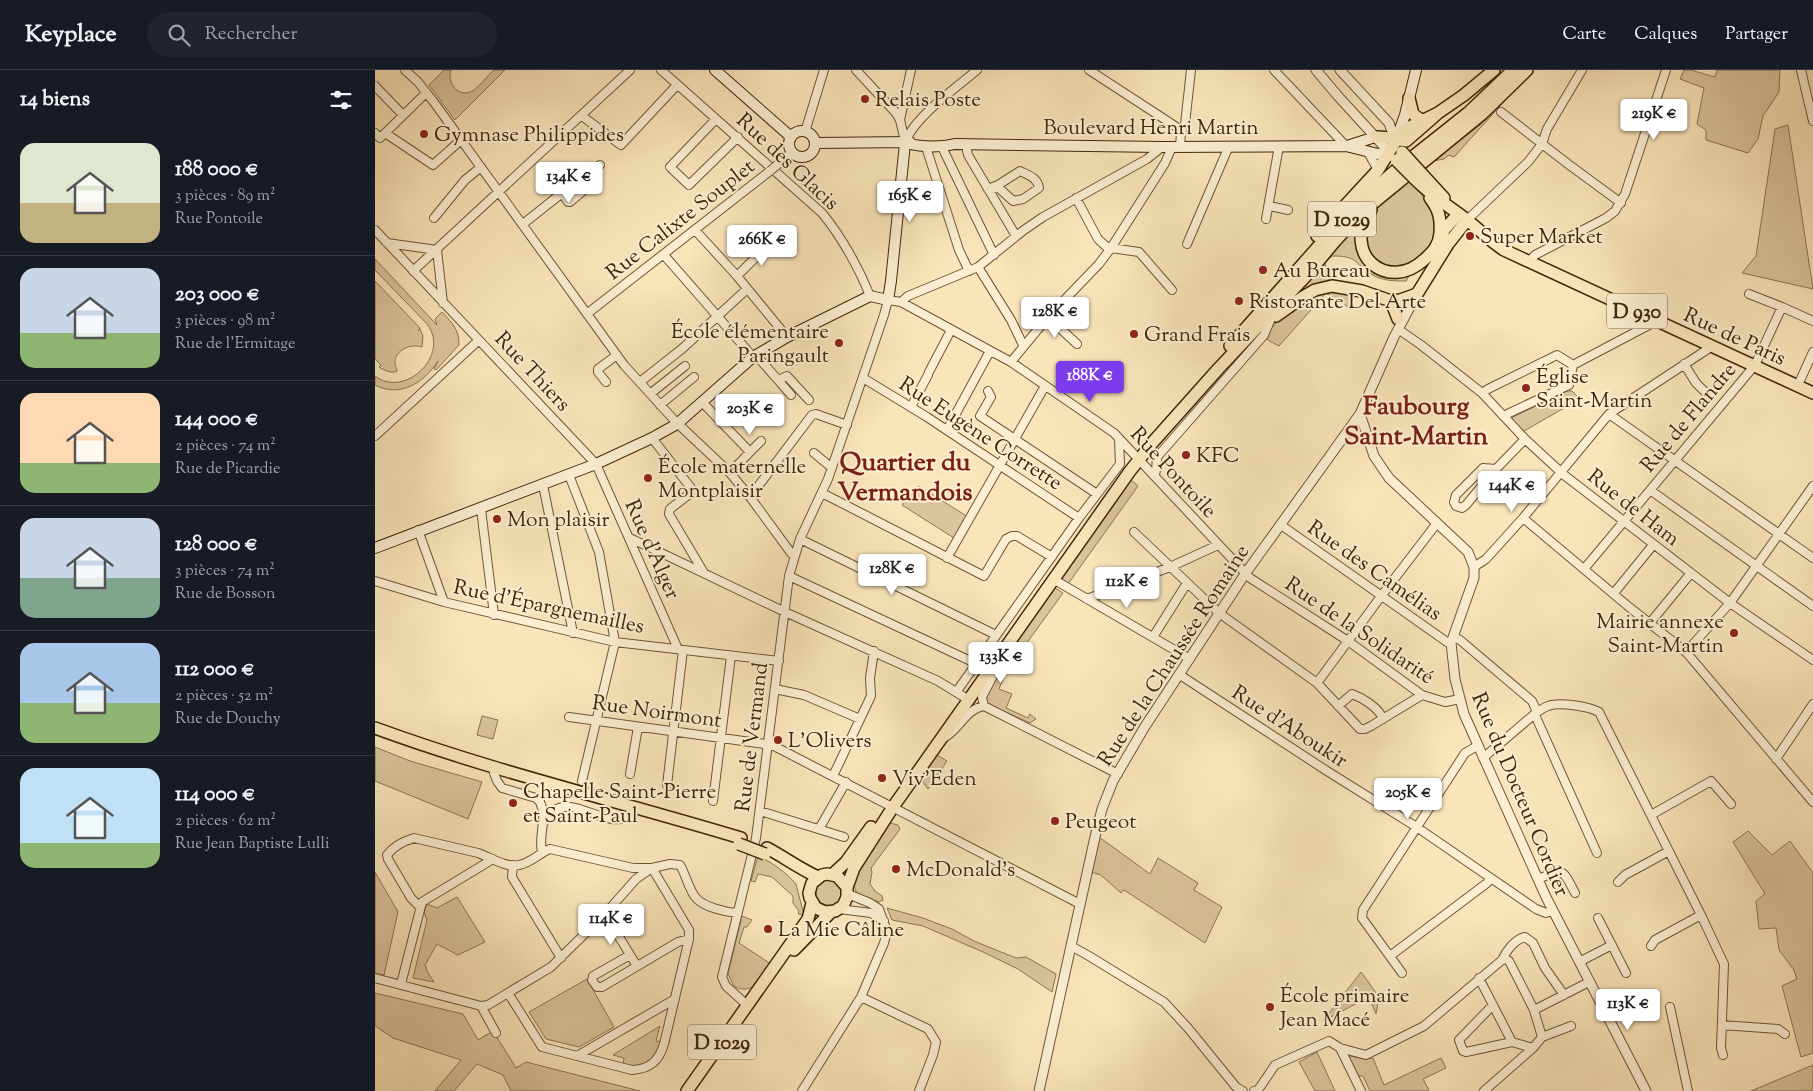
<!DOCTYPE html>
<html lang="fr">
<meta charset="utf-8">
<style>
:root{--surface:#171b24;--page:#20242c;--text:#f1f3f6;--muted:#9ea1a6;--line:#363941;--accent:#7c3aed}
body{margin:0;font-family:"Sorts Mill Goudy",serif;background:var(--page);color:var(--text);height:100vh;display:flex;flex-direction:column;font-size:19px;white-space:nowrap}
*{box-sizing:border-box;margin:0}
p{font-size:16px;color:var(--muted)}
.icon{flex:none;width:28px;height:28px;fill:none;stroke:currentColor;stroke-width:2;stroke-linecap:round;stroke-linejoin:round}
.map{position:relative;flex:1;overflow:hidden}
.side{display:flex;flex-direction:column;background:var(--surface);width:375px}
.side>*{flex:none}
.price{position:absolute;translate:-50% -42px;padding:0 11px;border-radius:5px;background:#fff;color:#222;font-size:16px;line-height:32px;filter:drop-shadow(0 1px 2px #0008)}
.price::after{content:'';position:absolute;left:50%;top:30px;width:15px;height:11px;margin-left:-8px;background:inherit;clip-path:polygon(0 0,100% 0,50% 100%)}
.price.active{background:var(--accent);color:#fff}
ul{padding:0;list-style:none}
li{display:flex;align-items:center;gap:15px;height:125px;padding:0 20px}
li+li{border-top:1px solid var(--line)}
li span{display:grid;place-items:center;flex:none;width:140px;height:100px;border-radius:15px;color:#555}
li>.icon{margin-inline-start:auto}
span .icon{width:60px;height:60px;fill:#fffc;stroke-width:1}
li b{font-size:21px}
h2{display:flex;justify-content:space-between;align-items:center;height:60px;padding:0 20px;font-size:21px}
header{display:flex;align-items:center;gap:30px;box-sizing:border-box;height:70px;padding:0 25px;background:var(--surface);border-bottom:1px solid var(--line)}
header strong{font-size:24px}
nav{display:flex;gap:28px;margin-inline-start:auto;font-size:18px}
.search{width:350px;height:45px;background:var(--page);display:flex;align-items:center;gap:12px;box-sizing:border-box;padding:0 18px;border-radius:28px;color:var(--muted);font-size:19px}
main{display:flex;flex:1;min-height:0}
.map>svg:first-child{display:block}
.green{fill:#dbc49c;stroke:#8e7453}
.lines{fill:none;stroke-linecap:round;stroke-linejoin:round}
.minor-casing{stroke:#705536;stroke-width:10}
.tertiary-casing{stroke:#705536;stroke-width:11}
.secondary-casing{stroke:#42250a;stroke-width:12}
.primary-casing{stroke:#42250a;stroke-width:14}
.minor{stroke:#fceed2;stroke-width:8}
.tertiary{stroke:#fceed2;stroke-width:9}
.secondary{stroke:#fceed2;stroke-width:10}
.primary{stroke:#fae5ba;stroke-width:11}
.minor-bridge-casing{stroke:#705536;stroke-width:10;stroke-linecap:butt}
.primary-bridge-casing{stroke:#42250a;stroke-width:14;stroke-linecap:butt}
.minor-bridge{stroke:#fceed2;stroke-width:8}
.primary-bridge{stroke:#fae5ba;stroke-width:11}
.poi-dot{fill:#8f2418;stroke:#fceed2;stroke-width:2}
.labels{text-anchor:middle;stroke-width:4;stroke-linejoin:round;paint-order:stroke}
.shield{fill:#fceed2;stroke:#7a6146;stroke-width:1}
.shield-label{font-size:20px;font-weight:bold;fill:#42250a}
.poi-label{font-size:21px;fill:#42250a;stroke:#fceed2;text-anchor:start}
.street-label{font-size:21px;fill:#42250a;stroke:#fceed2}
.district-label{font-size:26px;font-weight:bold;fill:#7a1f14;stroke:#fceed2}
</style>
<header>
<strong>Keyplace</strong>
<div class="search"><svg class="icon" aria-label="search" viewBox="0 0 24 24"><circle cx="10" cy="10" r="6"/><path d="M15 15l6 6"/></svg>Rechercher</div>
<nav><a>Carte</a><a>Calques</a><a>Partager</a></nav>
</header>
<main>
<section class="side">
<h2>14 biens<svg class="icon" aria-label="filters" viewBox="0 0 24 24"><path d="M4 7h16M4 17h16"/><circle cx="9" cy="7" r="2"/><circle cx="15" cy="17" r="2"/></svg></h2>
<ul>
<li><span style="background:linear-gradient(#dfe7d0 60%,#c2b280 0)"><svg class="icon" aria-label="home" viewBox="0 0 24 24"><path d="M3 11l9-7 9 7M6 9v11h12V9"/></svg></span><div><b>188 000 €</b><p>3 pièces · 89 m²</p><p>Rue Pontoile</p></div></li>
<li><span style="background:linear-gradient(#c9d6e8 65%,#8fb573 0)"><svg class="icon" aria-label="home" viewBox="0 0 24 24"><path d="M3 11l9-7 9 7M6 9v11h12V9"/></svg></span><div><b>203 000 €</b><p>3 pièces · 98 m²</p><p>Rue de l'Ermitage</p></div></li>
<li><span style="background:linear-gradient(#ffd9b3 70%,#8fb573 0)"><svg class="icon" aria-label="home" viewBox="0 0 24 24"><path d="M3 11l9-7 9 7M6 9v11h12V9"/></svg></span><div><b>144 000 €</b><p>2 pièces · 74 m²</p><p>Rue de Picardie</p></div></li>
<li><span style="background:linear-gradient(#c9d6e8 60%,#7fa58c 0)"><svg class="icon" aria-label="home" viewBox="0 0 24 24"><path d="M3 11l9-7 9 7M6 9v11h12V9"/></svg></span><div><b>128 000 €</b><p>3 pièces · 74 m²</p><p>Rue de Bosson</p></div></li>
<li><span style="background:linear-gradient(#a9c7e8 60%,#8fb573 0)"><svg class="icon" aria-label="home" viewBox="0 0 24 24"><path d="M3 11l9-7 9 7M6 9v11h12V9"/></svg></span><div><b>112 000 €</b><p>2 pièces · 52 m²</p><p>Rue de Douchy</p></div></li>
<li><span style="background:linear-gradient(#bfe0f5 75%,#8fb573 0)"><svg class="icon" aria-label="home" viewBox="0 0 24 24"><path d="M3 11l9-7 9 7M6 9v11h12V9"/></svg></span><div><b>114 000 €</b><p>2 pièces · 62 m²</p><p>Rue Jean Baptiste Lulli</p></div></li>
</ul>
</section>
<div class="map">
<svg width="1438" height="1021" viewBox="0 0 1438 1021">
<rect width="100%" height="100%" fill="#fae5ba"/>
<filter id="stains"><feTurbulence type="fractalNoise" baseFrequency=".004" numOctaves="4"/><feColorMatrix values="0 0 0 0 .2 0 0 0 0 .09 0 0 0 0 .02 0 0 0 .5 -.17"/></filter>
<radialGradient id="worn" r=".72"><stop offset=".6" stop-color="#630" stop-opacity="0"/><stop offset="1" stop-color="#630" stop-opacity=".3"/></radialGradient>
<path class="green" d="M69,0h7c-5,13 9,30 23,20 7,-5 13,-14 20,-20h11l-50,50 -26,-35z
M1309,0h7l24,7 2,-7h63l-1,22 -16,24 -5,23 -10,14 -42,-13v-10l-9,-6 7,-36 -24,-9z
M1135,25l-56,62 -5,-2 -5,4 -11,2 48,-37z
M1413,55l25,164 -71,-16 14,-17 19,-127z
M1033,110c22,22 42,46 16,75 -6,6 -17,12 -27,13 -4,0 -10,-2 -14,-5 -23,-12 -20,-36 -7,-55 8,-11 22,-19 32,-28z
M983,152c-1,25 -3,46 27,53 9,2 15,3 24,1l-3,5c-11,0 -25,0 -35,-7 -18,-12 -13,-18 -39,-18l-7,7 4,17 -33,14z
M0,189l62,66 -2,-6 7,-7c11,12 17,17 17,33l-23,25 -2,-1 4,-8c-14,22 -38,37 -63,24v-9c30,23 76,-21 52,-52l-52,-54z
M0,211l45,47 -2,3 2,-2 3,7 -1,11c-10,-4 -28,3 -27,16 0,3 2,6 2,8 -6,3 -13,-1 -18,-4l2,-2 -6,-6z
M953,221l21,2 7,2 -8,12 -22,-14 -47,53 -15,-8 19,-24 22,-13z
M1192,321h5l8,8 -56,32 -13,-13z
M755,409l8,7 -70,98 -7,-4z
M544,416l49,31 -14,21 -52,-33z
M680,518l8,5 -42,58 -7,-6z
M623,603l6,3 -5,13 13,5 -6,14 22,10 2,-4 6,5 -6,4 -44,-20 -2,-5z
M107,646l16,4 -5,19 -16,-4z
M0,677l35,14 72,21 -14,37 -93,-38z
M562,685l10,6 -19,28 -8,-11z
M515,753l8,2 2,4 -29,39 1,4 -2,12 5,7 7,5 1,4 -4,2 -22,-8 -3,-9 1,-12z
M1373,761l24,24 18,-14 23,32v180l-12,4 -19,-71 15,-7 -3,-9 -15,-20 -3,-22 -17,1 -3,-28 9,-7 -32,-52z
M724,767l51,37 8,-16 40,25 -4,7 28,17 -17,36 -81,-53 -3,3 -20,-18 -10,-3z
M383,786c12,5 29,17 38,28l8,31 -6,-1 1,-3 -6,-8v-7l-21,-19 -14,-3 -3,8 -4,-1z
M0,802l23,40 -14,63 -9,-2z
M441 822a14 14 0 1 1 28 0a14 14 0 1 1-28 0Z
M82,827l28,45 -27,13 -21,-11 -12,21 3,8 6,9 -21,-4 14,-58 -3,-7 3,-9 10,4z
M512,838l36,10 29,11 22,12 42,17 10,-1 30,17 -4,18 -34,-23 -35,-17 -60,-26 -31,-6z
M367,846l10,4 -5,7h-3l-5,16 32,21c-10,13 -18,33 -37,22l-6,-12z
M986,902l18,25 -3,17 -7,-17 -46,24z
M212,909l27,48 -35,20 -33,-8 -17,-27z
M0,923l88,21 15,26 15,-9 23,37 10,-6 114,29h-129l-8,-16 -26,-11 -23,27h-19l26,-31 -68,-22 -18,-12z
M285,956l-4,15 6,1c-7,18 -19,28 -39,23l1,-7 -11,-3z
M942,982l18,39h-20l-16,-29z
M975,986l14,3 9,-1 11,27 57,-27 5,10 -23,11 6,11 -2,1h-57l-7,-15h-7l-8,-17z
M1438,995v26h-62z"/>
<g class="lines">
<defs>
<path id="minor" d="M30,0l13,12 15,19 191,264 51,56 55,52 20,24 41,56 4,3
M286,0l161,143c19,23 37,55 48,83
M481,0l40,43 4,7 5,21
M714,0l86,56 6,6
M899,0l72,76
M1426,0l12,51
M0,16l28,29
M1126,42l67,52 53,39
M207,46l39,29 56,-60
M341,49l-46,48 19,18 49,-48
M525,50l11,-50
M430,62l19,-62
M0,63l5,5 46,-45
M10,63l48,32 28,-25
M530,73c8,-25 51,-55 72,-73
M591,75l2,10 48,81
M551,77l33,103 10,21
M567,77l52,108
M805,77l1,-15 4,-8 6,-54
M993,82l10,18
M401,96l16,-14
M645,101c8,4 18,7 19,17l-16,11 -10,2 -14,-13 -11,1 10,-4z
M187,123l6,9h2l19,-16
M701,128l22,41 12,11
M894,136l19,4
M59,148l31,-38 16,-13
M891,149l13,-73
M1092,150l61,-58 14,-18 5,-15 35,-59
M148,154l39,-31h6l32,-28
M0,160l221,234 82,185
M320,160l42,46 50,61
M12,173l50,7 6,53
M812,174l42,-98
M736,178l28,4 33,38
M289,185l89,102
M1154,192l6,-7 71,-37 9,-7 10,-17 41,-124
M603,197l33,53 12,25
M38,201l217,-201
M362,206l35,-35
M1374,224l33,13 31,14
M526,232l7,-6 70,-29 46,-37 19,-13 104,-58 15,-12
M213,243l182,-142
M673,247l29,27
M1023,259l23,16 61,48 43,46 39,36 166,128 83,57
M381,285l22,25 9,-4 22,24
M636,292l37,-45 51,-53 12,-16 54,-85 7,-16
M1309,294l12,19 8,8
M554,302l22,-42
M488,308l64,39 152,101
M403,310l13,15
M231,312l-8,-10v-3l19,-14
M265,312l43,-34 64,-59
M1423,315l15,-33
M613,321l3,6 -11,19 117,78
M1107,323l6,-4 69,-34 16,10
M275,324l35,-28
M327,332l48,50 -20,21
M285,335l34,-28
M536,337l17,-32
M1234,344l204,144
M1128,346l66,-31 4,-20 76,-40 5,-6
M572,360l43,-79
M0,366l104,-96
M277,368l39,50 1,4 -22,17 -1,5 35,59
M375,382l11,-11
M439,383l18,15
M1121,399l-30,36 -4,3 -6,-2 -2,-4 2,-7 27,-27 13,1 29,-30
M194,405l30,77 16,90 -33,139
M779,406c4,-6 1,-13 4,-20l106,-121 6,-14
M168,415l30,148
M1275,420l163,116
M447,423l162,83 22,-37 6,-3h5l35,21
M375,427l62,-82 4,-1 31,11
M106,439l13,106
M1148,448l106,89 57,45 127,150
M906,455l166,117 4,1
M43,460l26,72
M759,462l85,81 98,70 43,46h5l6,-3 51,-31
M255,468l155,74 153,69 26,16
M425,469l196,96
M572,488l98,-172
M1099,497l12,-8 37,-41 86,-104 102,-67
M1209,499l171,-204 27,-58
M414,506l188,88
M678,509l137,80
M0,511l69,21 171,40 164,19
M1239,523l39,-48
M712,529l83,-32 48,-22
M1275,553l41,-50
M778,567l34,-54
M1078,567l7,3 72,61 5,11
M1311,582l44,-49 83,-117
M805,605l147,96 88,55 121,83 10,4 7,-2
M942,613l65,-88 55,-72
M400,619l29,6 56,24
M582,621l122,-173 41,-54 -1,-25
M609,636l134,68
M609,636l-2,-9 12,-23 -1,-8
M963,636l14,-12c11,4 27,14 31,25
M1160,645l62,138
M194,647l203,28 308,159
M567,669c17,-8 23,-30 42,-33
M1108,688l54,-46c4,-2 7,-5 11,-6 12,-4 40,0 51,6l102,203 23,49 -3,84 2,7
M1401,689l37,-55
M119,703l3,8 5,7 34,10 4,4c8,17 -2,32 2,50
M255,704l8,-47
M458,706l38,-80 -1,-18 4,-27
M292,715l16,-135
M338,731l18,-145
M385,741l84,26
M1276,745l60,-34 20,23
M169,752c3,-4 7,-9 11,-12 16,-12 46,12 64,9 6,-1 10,-4 14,-7
M444,759l27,-47
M138,795l-1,12 49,81
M1163,809c26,-11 24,-11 37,14
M1243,812l7,-7 44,-24
M45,837l-9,-9 -23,-39 -1,-4c6,-8 17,-14 27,-17 21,5 43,10 64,15 12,4 28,15 41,12 12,-2 20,-12 31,-16l83,19h19
M464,839l32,4 13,8
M230,844l32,52
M1223,848l28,55
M696,876l18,10 75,46 24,26 48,59 7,4
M1276,876l4,-6 46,-25
M255,885l-37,21 -1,4 5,7h5l76,-45 11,-3
M1015,886l97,-73 3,-5
M1127,890l4,-1 3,2 25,49 8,27
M1204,892l33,-17
M1027,903l-40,-55 1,-8 102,-157 12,-7
M0,908l106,28 15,27
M1104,908l33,64 21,6
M26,914l21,-82 71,-43
M133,923l34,54 90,23c18,-1 27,-9 32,-26l25,-105v-9l-37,-62
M486,927l67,32 8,13 -3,13 -14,36
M372,935l-21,-19 -4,-9 34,-139 33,-262 11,-37 28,-60 56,-164 4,-15 13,2 110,60 103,71 136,145 98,63 74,54 23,7 15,-3
M1118,935l-34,35 4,11 3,1 46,-10
M106,936l7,-1 63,-38 54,-53 31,-35 16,-11 18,-4 10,1c6,10 9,25 16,33 8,9 29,14 41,15
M1295,937l18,84
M1159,940l55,-28
M1347,955l56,4 7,5
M1167,967l29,-11
M965,978l21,43
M202,986l98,-57
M427,1021l59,-94 23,-54 3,-12 -8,-22 -9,-6 -22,-9
M879,1021l4,-1 17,-25 54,-24 11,7 26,7 58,-29 78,-66c4,-9 13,-21 23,-23l8,6 12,25 19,27
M1109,1021l49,-43 9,-11"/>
<path id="tertiary" d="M941,0l21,25 52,57
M965,0l49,53 6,17
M985,344l14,42 15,22 79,74 6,15v11l-23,65 4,36 9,35 82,183 100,194
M664,1021l56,-254 7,-28 11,-28 31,-53 101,-154 115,-160 34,-77 23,-43"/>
<path id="secondary" d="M340,0l76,67
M414 74a13 13 0 1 1 26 0a13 13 0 1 1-26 0Z
M1022,67l8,-22 11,-45
M440,73l95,-1
M530,73c17,4 33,5 50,1l207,3 184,-1 32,8 11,-2
M972,76l28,-9
M0,478l221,-84 56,-26 25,-14 76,-67 34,-20 83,-41 18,4 3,-19 14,-138"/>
<path id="primary" d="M1034,28l4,16 8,6
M1000,67c11,-1 20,3 31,4l32,-28 26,-18 30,-25
M1047,104l22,24
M1039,108c16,17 35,28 53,42 13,10 23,21 37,30l309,143
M996,140c-31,44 17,84 54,49 9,-8 14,-14 15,-26 1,-15 -1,-23 -10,-35
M942,166l61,-66 24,-39 36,-18
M1066,169l3,-9 14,-16
M1016,231l7,18
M901,246l27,-19 12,-7 17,-4 30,5 29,10 9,-1 17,-6 31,-50 19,-24
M855,276l126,-142 40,-34 73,-58 44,-42
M0,658c120,44 244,73 366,110
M392,778c17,9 33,21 51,29
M458,804l13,-12 25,-35
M472,817l-10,-11 -10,-2 -5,1 -10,8 -3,10 1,5 6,10 9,4 10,-1 8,-5 4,-9v-10l7,-19 39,-61 237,-336 23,-29 66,-74 86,-91 31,-37 25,-27 121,-99 45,-44
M419,880l37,-38
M312,1021l121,-172 4,-16"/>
</defs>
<use href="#minor" class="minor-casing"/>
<use href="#tertiary" class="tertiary-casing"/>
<use href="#secondary" class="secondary-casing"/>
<use href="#primary" class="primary-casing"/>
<use href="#minor" class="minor"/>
<use href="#tertiary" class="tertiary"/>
<use href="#secondary" class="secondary"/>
<use href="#primary" class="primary"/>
<defs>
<path id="minor-bridge" d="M395,101l6,-5"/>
<path id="primary-bridge" d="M1027,82l20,22
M1021,90l18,18
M364,774l26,10"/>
</defs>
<use href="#minor-bridge" class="minor-bridge-casing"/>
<use href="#primary-bridge" class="primary-bridge-casing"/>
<use href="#minor-bridge" class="minor-bridge"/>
<use href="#primary-bridge" class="primary-bridge"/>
</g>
<g class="poi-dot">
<circle cx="490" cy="29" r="5"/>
<circle cx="49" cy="64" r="5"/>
<circle cx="1095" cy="166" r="5"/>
<circle cx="888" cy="200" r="5"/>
<circle cx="864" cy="231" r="5"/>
<circle cx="759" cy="264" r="5"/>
<circle cx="464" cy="273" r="5"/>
<circle cx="1151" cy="318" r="5"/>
<circle cx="811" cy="385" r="5"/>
<circle cx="273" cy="408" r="5"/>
<circle cx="122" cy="449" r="5"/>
<circle cx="1359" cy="563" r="5"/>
<circle cx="403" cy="670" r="5"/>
<circle cx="507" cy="708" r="5"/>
<circle cx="138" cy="733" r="5"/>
<circle cx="680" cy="751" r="5"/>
<circle cx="521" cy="799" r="5"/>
<circle cx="393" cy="859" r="5"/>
<circle cx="895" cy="937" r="5"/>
</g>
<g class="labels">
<g class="shield">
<rect x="933" y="131.5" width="68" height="35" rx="4"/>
<rect x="1232" y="223.5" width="60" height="35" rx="4"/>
<rect x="313" y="954.5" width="68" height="35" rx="4"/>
</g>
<g class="shield-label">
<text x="967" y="156">D 1029</text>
<text x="1262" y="248">D 930</text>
<text x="347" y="979">D 1029</text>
</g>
<g class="poi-label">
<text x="500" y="36">Relais Poste</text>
<text x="59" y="71">Gymnase Philippides</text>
<text x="1105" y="173">Super Market</text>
<text x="898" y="207">Au Bureau</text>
<text x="874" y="238">Ristorante Del Arte</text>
<text x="454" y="268" text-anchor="end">École élémentaire<tspan x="454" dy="24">Paringault</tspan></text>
<text x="769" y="271">Grand Frais</text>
<text x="1161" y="313">Église<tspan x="1161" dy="24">Saint-Martin</tspan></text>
<text x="821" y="392">KFC</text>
<text x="283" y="403">École maternelle<tspan x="283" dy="24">Montplaisir</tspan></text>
<text x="132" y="456">Mon plaisir</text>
<text x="1349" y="558" text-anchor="end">Mairie annexe<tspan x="1349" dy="24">Saint-Martin</tspan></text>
<text x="413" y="677">L'Olivers</text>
<text x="517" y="715">Viv'Eden</text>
<text x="148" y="728">Chapelle Saint-Pierre<tspan x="148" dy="24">et Saint-Paul</tspan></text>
<text x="690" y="758">Peugeot</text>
<text x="531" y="806">McDonald's</text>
<text x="403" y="866">La Mie Câline</text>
<text x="905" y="932">École primaire<tspan x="905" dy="24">Jean Macé</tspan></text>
</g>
<g class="street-label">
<text x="776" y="64">Boulevard Henri Martin</text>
<text transform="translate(413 91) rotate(43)" y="7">Rue des Glacis</text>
<text transform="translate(305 149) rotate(-38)" y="7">Rue Calixte Souplet</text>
<text transform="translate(1360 266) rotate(25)" y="7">Rue de Paris</text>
<text transform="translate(158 301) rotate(47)" y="7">Rue Thiers</text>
<text transform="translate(1313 347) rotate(-50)" y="7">Rue de Flandre</text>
<text transform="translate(606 363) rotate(33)" y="7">Rue Eugène Corrette</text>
<text transform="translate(799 402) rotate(47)" y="7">Rue Pontoile</text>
<text transform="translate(1259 437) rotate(38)" y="7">Rue de Ham</text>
<text transform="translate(278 479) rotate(66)" y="7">Rue d'Alger</text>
<text transform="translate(1000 500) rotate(35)" y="7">Rue des Camélias</text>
<text transform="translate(174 536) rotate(12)" y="7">Rue d'Épargnemailles</text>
<text transform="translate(985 560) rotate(34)" y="7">Rue de la Solidarité</text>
<text transform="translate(798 585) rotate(-57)" y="7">Rue de la Chaussée Romaine</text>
<text transform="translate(282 641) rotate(8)" y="7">Rue Noirmont</text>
<text transform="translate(915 656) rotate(33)" y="7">Rue d'Aboukir</text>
<text transform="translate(376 667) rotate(-83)" y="7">Rue de Vermand</text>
<text transform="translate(1146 724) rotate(67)" y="7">Rue du Docteur Cordier</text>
</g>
<g class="district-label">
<text x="1041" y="344">Faubourg<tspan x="1041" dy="30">Saint-Martin</tspan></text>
<text x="530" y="400">Quartier du<tspan x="530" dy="30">Vermandois</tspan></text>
</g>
</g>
<rect width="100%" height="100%" filter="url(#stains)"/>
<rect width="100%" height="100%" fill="url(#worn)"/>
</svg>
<b class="price" style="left:1279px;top:71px">219K €</b>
<b class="price" style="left:194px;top:134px">134K €</b>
<b class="price" style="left:535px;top:153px">165K €</b>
<b class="price" style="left:387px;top:197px">266K €</b>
<b class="price" style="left:680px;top:269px">128K €</b>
<b class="price active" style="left:715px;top:333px">188K €</b>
<b class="price" style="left:375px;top:366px">203K €</b>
<b class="price" style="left:1137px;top:443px">144K €</b>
<b class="price" style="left:517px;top:526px">128K €</b>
<b class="price" style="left:752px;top:539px">112K €</b>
<b class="price" style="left:626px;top:614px">133K €</b>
<b class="price" style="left:1033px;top:750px">205K €</b>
<b class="price" style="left:236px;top:876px">114K €</b>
<b class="price" style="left:1253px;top:961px">113K €</b>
</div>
</main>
